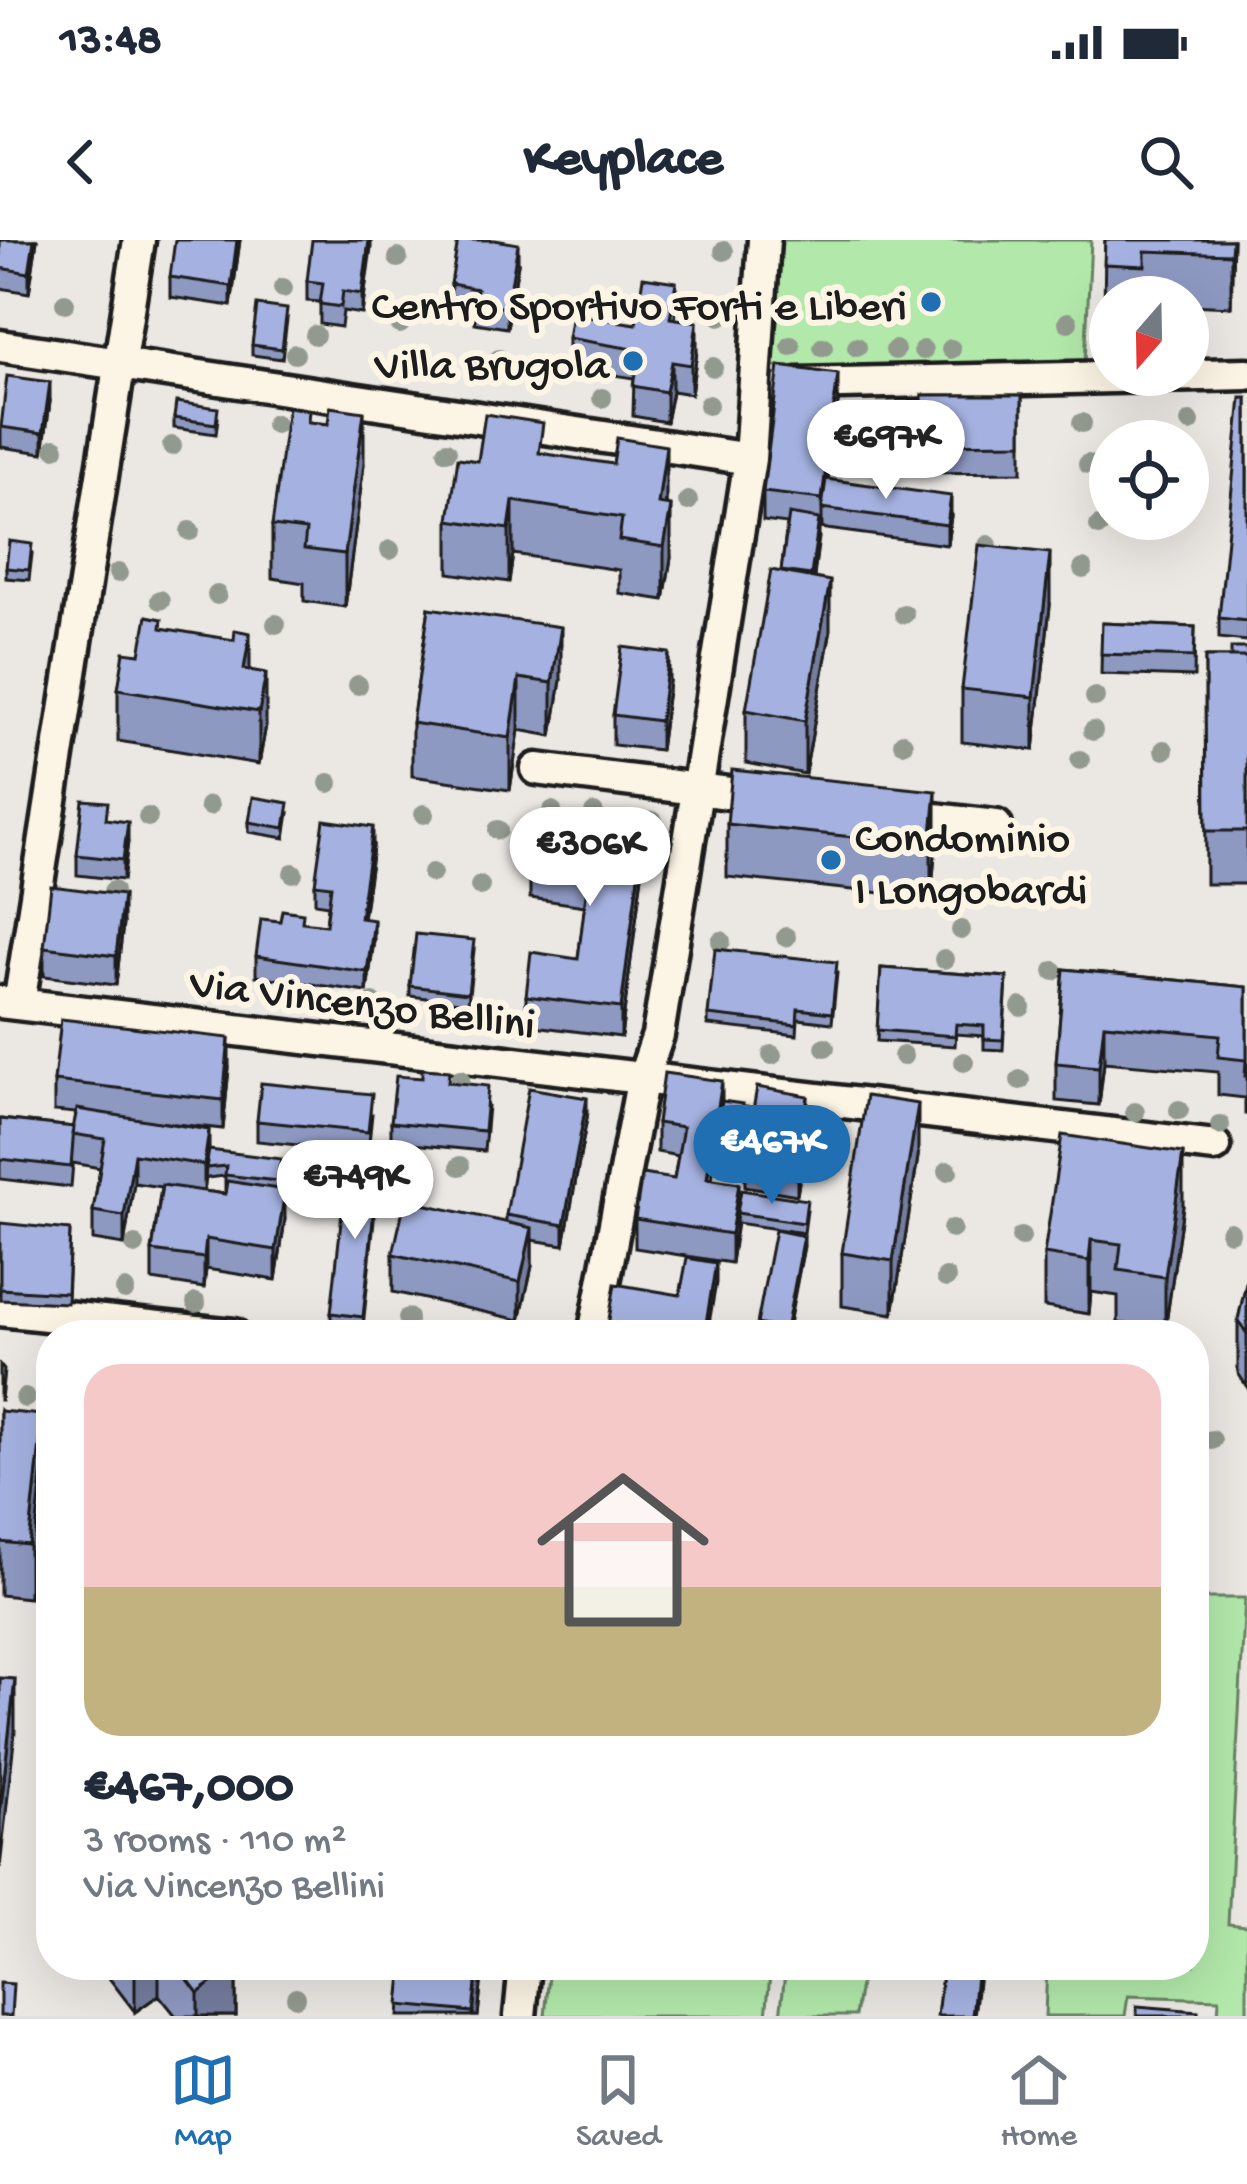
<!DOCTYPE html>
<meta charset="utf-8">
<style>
:root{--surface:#fff;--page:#f2f2f3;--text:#1f2937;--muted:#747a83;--line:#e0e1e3;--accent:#1f6fb2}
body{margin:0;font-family:"Gochi Hand",sans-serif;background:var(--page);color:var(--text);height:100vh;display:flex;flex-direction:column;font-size:45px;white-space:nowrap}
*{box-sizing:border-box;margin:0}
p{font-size:39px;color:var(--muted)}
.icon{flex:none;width:66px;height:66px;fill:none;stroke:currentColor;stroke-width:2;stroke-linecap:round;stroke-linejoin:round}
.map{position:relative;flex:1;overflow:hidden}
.panel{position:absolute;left:36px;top:1080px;width:1173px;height:660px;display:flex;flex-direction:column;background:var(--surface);border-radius:48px;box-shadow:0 12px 48px #0002}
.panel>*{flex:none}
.needle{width:78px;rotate:200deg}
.fabs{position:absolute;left:1089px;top:36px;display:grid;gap:24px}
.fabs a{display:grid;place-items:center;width:120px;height:120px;border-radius:50%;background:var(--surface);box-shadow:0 12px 48px #0002;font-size:60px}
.price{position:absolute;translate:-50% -102px;padding:0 27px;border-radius:42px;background:#fff;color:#222;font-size:39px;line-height:78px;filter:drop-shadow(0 3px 6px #0008)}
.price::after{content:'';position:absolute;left:50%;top:72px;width:36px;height:27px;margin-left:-18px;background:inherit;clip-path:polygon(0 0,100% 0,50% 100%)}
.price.active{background:var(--accent);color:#fff}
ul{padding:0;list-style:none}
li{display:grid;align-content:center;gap:24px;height:636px;padding:0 48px}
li+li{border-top:3px solid var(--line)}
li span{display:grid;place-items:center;height:372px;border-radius:36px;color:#555}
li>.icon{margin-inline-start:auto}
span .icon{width:216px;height:216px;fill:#fffc;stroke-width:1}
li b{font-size:51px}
.status{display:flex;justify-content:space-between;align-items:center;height:84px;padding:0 60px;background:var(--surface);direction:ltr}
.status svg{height:33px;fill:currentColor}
header{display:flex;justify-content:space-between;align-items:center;height:156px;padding:0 48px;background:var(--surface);font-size:54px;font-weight:700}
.tab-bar{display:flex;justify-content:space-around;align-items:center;height:168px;border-top:3px solid var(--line);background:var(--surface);font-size:33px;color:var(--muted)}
.tab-bar a{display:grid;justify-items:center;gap:6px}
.tab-bar .active{color:var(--accent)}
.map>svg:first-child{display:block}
.green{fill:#b2e8aa;stroke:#678263;stroke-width:3}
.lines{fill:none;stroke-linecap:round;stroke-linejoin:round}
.minor-casing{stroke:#1c1c1c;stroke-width:39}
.minor{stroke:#fcf5e5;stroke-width:30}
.tree{fill:#92998e}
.wall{fill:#8e99c2;stroke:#1c1c1c;stroke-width:3;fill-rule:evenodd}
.shaded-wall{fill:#747d9e;stroke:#1c1c1c;stroke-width:3}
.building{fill:#a5b2e1;stroke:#1c1c1c;stroke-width:3}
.poi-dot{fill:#1f6fb2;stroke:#fcf5e5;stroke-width:4.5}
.labels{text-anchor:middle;stroke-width:12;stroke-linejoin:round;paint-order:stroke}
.poi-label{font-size:45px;fill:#1c1c1c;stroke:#fcf5e5;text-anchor:end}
.street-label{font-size:45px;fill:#1c1c1c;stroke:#fcf5e5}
</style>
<div class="status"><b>13:48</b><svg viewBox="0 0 49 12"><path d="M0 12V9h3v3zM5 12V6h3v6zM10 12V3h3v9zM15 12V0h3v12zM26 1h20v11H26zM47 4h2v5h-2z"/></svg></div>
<header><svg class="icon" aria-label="back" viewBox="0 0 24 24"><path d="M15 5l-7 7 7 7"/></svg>Keyplace<svg class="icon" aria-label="search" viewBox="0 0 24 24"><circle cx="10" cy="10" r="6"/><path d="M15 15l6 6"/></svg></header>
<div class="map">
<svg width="1247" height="1776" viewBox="0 0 1247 1776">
<rect width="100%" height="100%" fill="#ebe8e4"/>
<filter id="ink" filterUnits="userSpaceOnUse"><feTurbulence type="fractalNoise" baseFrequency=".00833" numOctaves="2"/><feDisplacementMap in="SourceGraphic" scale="24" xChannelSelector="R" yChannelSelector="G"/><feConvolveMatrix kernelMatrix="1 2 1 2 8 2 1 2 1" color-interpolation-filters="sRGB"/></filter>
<g filter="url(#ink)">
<path class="green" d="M777,0h314l-6,124 -314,3z
M1194,1358h51l-17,326 19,2v90h-29l1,-17 -91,-3 -3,20h-80l2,-51h147z
M550,1725h221l-5,51h-221z
M786,1725h77l-8,51h-75z"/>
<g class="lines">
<defs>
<path id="minor" d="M0,106l750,113
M797,144l450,-10
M537,529l232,29
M900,575l96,11
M0,762l1215,144
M19,764l120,-764
M0,1070l234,25
M594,1095l48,-253 16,-47 92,-576 14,-219
M520,1776l5,-51"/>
</defs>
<use href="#minor" class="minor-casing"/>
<use href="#minor" class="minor"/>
</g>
<g class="tree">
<circle cx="724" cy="11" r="10"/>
<circle cx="398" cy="18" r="10"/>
<circle cx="283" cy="48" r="10"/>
<circle cx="65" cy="63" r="10"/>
<circle cx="612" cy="66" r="10"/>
<circle cx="720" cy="76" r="10"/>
<circle cx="1068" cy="82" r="10"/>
<circle cx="400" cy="84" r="10"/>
<circle cx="315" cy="95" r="10"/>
<circle cx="791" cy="106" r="10"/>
<circle cx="823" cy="107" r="10"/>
<circle cx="857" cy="107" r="10"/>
<circle cx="951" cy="109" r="10"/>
<circle cx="895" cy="110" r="10"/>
<circle cx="923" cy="110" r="10"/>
<circle cx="295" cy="114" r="10"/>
<circle cx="499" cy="119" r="10"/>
<circle cx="713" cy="127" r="10"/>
<circle cx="602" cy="158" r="10"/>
<circle cx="708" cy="165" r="10"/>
<circle cx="1190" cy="182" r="10"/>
<circle cx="1082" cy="183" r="10"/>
<circle cx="275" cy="184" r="10"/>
<circle cx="172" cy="206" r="10"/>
<circle cx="55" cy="208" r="10"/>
<circle cx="447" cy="211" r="10"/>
<circle cx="1088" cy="224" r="10"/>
<circle cx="688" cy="261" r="10"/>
<circle cx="1099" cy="286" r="10"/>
<circle cx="190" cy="291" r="10"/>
<circle cx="988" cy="305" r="10"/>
<circle cx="390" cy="310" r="10"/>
<circle cx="1083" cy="329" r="10"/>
<circle cx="118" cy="333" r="10"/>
<circle cx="217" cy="355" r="10"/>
<circle cx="160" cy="360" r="10"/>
<circle cx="904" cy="374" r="10"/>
<circle cx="276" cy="384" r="10"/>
<circle cx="358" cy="445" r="10"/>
<circle cx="1095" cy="457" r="10"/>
<circle cx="1093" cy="491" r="10"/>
<circle cx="903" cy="503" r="10"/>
<circle cx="1164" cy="510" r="10"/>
<circle cx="1080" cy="520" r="10"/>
<circle cx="329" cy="543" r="10"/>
<circle cx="209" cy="566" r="10"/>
<circle cx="552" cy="571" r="10"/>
<circle cx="594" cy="573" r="10"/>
<circle cx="424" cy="574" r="10"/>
<circle cx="148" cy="577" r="10"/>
<circle cx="653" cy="581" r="10"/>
<circle cx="498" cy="590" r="10"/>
<circle cx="293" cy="633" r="10"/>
<circle cx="432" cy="633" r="10"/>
<circle cx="480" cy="646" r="10"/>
<circle cx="113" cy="651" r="10"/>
<circle cx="961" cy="690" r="10"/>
<circle cx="786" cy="697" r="10"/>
<circle cx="721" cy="701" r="10"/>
<circle cx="944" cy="719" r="10"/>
<circle cx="1054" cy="731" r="10"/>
<circle cx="373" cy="763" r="10"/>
<circle cx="1021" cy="767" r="10"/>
<circle cx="825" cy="807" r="10"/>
<circle cx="772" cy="815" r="10"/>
<circle cx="903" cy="816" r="10"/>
<circle cx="964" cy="822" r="10"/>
<circle cx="460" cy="839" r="10"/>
<circle cx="1020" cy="840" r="10"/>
<circle cx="1179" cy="870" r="10"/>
<circle cx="1135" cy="872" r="10"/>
<circle cx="1220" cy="885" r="10"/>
<circle cx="460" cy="926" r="10"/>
<circle cx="948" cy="931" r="10"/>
<circle cx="952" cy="989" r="10"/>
<circle cx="1230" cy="992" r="10"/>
<circle cx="1021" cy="997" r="10"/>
<circle cx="135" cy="1005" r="10"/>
<circle cx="946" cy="1038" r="10"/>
<circle cx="125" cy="1050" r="10"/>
<circle cx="196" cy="1063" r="10"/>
<circle cx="408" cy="1078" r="10"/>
<circle cx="25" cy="1158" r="10"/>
<circle cx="1212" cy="1200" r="10"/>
<circle cx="296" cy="1757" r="10"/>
</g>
<path class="wall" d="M0,0h37l-8,53 -29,-5z
M240,0l-9,66 -61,-9v-20z
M371,0l-9,74 -19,-3 -2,16 -21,-3v-22l-13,-1v-20z
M1105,0h128l-2,67 -43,-2v-8h-78v20h-6z
M518,24l-11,64 -32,-5v-15l-24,-4v-20z
M676,71l-1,7 22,34 -6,42 -19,-3 -6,31 -33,-6 1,-38 -66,-10v-30l68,-14z
M287,79l-5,40 -30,-4v-10z
M922,155h100v77l-99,1z
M1247,158v243l-28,-3v-20z
M50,162l-7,51 -42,-6v-20z
M838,163l-10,76 123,37 -4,29 -128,-17 -5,50 16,56 -25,140 -59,-11v-53l35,-138 6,-48 -24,-3v-29z
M174,178h44l-2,16 -42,-6z
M309,182l19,2 36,40 -19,143 -41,-6v-18l-32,-5v-52z
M543,213l123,45 5,60 -7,42 -45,-7v-23l-106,-16 -4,28 -60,-9v-53l29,-59z
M32,314l-3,26 -23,-2v-10z
M1050,366l-16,144 -72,-8v-53z
M429,368l132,72 -9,56 -33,-6 -9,60 -98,-14v-53z
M1102,383l93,4 -1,50 -93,-3z
M162,388l88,42 16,55 -7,39 -141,-23v-52l22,-35z
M1247,408v236h-41l-1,-227h26z
M669,442l-9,68 -47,-5v-30z
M289,573l-4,25 -36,-6v-10z
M108,580l20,22 -5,38 -46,-5v-20z
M727,584l209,20 -5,54 -204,-21z
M373,607l-10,72 11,21 -7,52 -111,-16v-20l24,-35 46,4 2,-20 -13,-2v-19z
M644,619l-23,178 -95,-12v-29l52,-37 7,-53 -55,-8v-29z
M123,684l-7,61 -72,-9v-29z
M474,710l-6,53 -58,-7v-10z
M881,728l126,9 -4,73 -19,-1v-13l-28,-2 -1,12 -78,-5z
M1064,729l183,18v127h-2v-16l-27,-3v-23l-114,-10 -5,43 -43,-4v-38z
M837,733l-5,50 -34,-4 -1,16 -89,-10v-10z
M229,828l-6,61 -66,-7 52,28 72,19 -4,20 8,30 -9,61 -70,-11 -2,19 -52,-8v-29l9,-64 -27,-4 -10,62 -31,-5v-29l7,-43 -27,-5 -2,24 -71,-8v-60l74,8 2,-14 -22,-2v-30zM225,936v18l-21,-3 2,-13z
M449,842l39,24 -4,45 -93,-9v-20z
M722,861l21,13 -7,40 -20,-4 -4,29 27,23 68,8 -3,23 -67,-10 -6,40 -96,-15v-29l39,-40 4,-23 -21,-4v-29z
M372,874l-4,38 -111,-11v-20z
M587,878l-23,127 -32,-5v26l-12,54 -127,-28v-38l113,-32v-7z
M808,885l-11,70 -52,-9v-29z
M918,917l-25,157 -51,-8v-53z
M378,941l-15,146 -32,-4v-10z
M1183,966l-18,124 -47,-7v-27l-27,-4 -2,22 -45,-7v-53z
M0,984l70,6 -3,73 -67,-3z
M804,1006l-17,89h-30v-11z
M1247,1039v108l-9,-14v-53z
M0,1171l43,57 -14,130 -29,-3z
M99,1725h137v51h-60l-17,-21 -24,17z
M403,1725h80l-5,51h-79z"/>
<path class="shaded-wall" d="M34,0h3l-8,53v-20z
M237,0h3l-9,66v-20z
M369,0h2v8l-9,66v-20z
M1232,0h1l-2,67v-53z
M518,4v20l-11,64v-20z
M676,42v29l-6,36v-29z
M697,82v30l-6,42v-29z
M672,122v29l-6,31v-30z
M838,134v29l-14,106 -2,-1v20v-29z
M50,142v20l-7,51v-20z
M364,172v52l-19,143v-53z
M666,206v52l-7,49 -1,-43z
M951,256v20l-4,29v-20z
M513,261v53l-4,28v-53z
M671,266v52l-7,42v-53z
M819,279v19l-8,57v-20z
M1050,313v53l-16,144v-53z
M830,341v53l-25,140v-53z
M561,387v53l-9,56v-53z
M250,393v53l-6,-17z
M669,413v29l-9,68v-29z
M266,433v52l-7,39v-52z
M519,438v52l-9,60v-52z
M936,551v53l-5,54v-53z
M128,582v20l-5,38v-20z
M373,587v20l-13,91v-20z
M644,590v29l-23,178v-29z
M123,655v29l-7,61v-29z
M374,680v20l-7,52v-20z
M1104,784v38l-5,43v-38z
M229,798v30l-6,61v-29z
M722,841v30l-15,97v-30z
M808,856v29l-11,70v-29z
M587,858v20l-23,127v-20z
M918,864v53l-25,157v-53z
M209,890v30l-3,8 -2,26v-29z
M1183,913v53l-18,124v-53z
M134,914v29l-10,62v-29z
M739,943v29l-2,1 -6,50v-29z
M285,950v29l-9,61v-30z
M532,988v38l-12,54v-38z
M804,996v10l-18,89v-5z
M206,999v30l-2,19v-30z
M1091,1000v52l-2,22v-53z
M716,1023v20l-9,52h-3z
M43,1175v53l-14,130v-53z
M15,1439v53l-15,136v-53z
M135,1725h24v30l-24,17z
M236,1725v51h-38v-23z
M478,1725h5l-5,51h-5z
M977,1725h3l-6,51h-2z"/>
<path class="building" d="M0,0h34l-5,33 -29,-5z
M175,0h62l-6,46 -61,-9z
M312,0h57l-7,54 -19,-3 -2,16 -21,-3 3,-21 -16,-2z
M458,0h37l23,4 -11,64 -32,-5 2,-14 -26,-5z
M1105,0h127l-1,14 -86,-3v15l-41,-2z
M643,37l33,5 -6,36 27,4 -6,43 -19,-3 -6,30 -33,-6 6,-36 -71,-12 4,-24 64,10z
M257,65l30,4 -5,40 -30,-4z
M779,126l59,8 -16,125 -59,-7z
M7,136l43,6 -7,51 -42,-6z
M922,155h100v48l-99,1z
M1241,158h6v223l-28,-3z
M176,162l42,6 -2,16 -42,-6z
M288,167l21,3 -1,12 20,2 2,-17 34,5 -19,142 -41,-5 2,-19 -34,-4z
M485,174l58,9 -4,30 74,11 4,-26 49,8 -8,58 13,2 -7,41 -45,-7 3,-22 -109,-17 -4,28 -60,-9 9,-62 20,3z
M826,239l125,17 -4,29 -125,-17z
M789,274l30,5 -8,56 -30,-4z
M9,301l23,3 -3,26 -23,-2z
M979,305l71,8 -16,144 -72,-8z
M771,330l59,11 -25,140 -59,-11z
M429,368l132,19 -9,56 -33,-5 -9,60 -98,-15z
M147,376l15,3 -1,9 73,12 1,-10 15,3 -6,36 22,4 -7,39 -141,-23 6,-37 16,2z
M1102,383l93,4 -1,30 -93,-3z
M622,407l47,6 -9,68 -47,-6z
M1231,408h16v9h-16z
M1205,417h42v174h-41z
M732,530l204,21 -5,54 -204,-21z
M253,557l36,6 -4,25 -36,-6z
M83,560l25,2 -2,17 22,3 -5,38 -46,-5z
M537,576l107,14 -23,178 -95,-12 5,-44 47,7 10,-82 -58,-8z
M324,580l49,7 -13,91 14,2 -7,52 -111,-16 5,-37 19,2 2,-11 21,3 -1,9 24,3 5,-39 -16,-2z
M51,646l72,9 -7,61 -72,-9z
M416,694l58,6 -6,53 -58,-7z
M715,709l122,13 -5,51 -34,-4 -1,16 -89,-10z
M881,728l126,9 -4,63 -19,-1v-13l-28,-2 -1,12 -78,-6z
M1064,729l183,18v89h-2l1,-16 -28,-3 2,-22 -116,-11 -5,43 -43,-4z
M61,779l168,19 -6,62 -169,-19z
M422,829l27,2 -1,11 40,4 -4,45 -93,-9 5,-46 26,2z
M664,833l58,8 -15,97 32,5 -8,51 -96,-15 7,-45 32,5 9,-52 -26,-4z
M261,843l111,11 -4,38 -111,-11z
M757,847l51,9 -11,70 -52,-9z
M529,848l58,10 -23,127 -58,-10z
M866,856l52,8 -25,157 -51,-8z
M722,861l21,3 -7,39 -20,-3z
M77,869l132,21 -5,35 -70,-11 -10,62 -31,-5 12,-72 -33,-5z
M0,879l74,8 -3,40 -71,-8z
M1062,895l121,18 -18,124 -47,-7 3,-26 -30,-4 -2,21 -45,-7z
M209,910l72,9 -4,22 -52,-6 1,-9 -20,2z
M347,927l31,4 -15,146 -32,-4z
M227,941l58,9 -9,60 -70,-11 -2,19 -52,-7 10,-66 63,9z
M741,950l66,10 -3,23 -67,-10z
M405,960l127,28 -12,54 -127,-28z
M0,983l70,7 -3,63 -67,-4z
M775,990l29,6 -18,94 -29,-6z
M687,1018l29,5 -12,72h-71l-26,-4 8,-47 65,11z
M1247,1039v55l-9,-14z
M979,1086l53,9h-54z
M0,1125l4,5 -3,30h-1z
M0,1171l43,4 -14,130 -29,-3z
M0,1438l15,1 -15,136z
M177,1725h59l-38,28z
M403,1725h75l-5,47 -74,-7z
M943,1725h34l-5,51h-35z
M0,1743l13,1 -2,32h-11z
M1137,1766l61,5v5h-61z"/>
</g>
<g class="poi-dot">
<circle cx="931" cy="62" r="12"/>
<circle cx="633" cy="121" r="12"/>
<circle cx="831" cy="620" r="12"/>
</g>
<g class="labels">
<g class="poi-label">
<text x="907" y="78">Centro Sportivo Forti e Liberi</text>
<text x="609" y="137">Villa Brugola</text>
<text x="855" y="610" text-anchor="start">Condominio<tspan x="855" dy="52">I Longobardi</tspan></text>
</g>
<g class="street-label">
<text transform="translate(363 760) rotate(7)" y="16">Via Vincenzo Bellini</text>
</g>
</g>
</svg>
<div class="fabs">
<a><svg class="needle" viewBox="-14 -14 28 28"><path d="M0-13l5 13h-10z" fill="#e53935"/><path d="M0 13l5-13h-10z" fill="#747a83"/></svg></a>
<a><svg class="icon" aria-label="locate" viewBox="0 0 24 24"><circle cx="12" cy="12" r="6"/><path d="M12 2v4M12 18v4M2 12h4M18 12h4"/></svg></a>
</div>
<b class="price" style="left:886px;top:262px">€697K</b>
<b class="price" style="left:590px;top:669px">€306K</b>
<b class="price active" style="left:772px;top:967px">€467K</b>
<b class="price" style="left:355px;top:1002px">€749K</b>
<section class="panel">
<ul>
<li><span style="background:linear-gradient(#f6c9c9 60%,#c2b280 0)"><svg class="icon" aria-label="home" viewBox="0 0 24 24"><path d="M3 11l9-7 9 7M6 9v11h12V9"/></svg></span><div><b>€467,000</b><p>3 rooms · 110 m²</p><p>Via Vincenzo Bellini</p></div></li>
</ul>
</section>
</div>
<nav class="tab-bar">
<a class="active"><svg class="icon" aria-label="map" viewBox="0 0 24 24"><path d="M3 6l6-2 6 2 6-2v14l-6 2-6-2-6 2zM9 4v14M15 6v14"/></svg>Map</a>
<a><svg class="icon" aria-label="saved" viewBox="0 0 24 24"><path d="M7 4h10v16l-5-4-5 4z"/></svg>Saved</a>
<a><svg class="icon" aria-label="home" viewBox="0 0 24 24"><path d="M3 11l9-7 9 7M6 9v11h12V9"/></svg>Home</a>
</nav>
